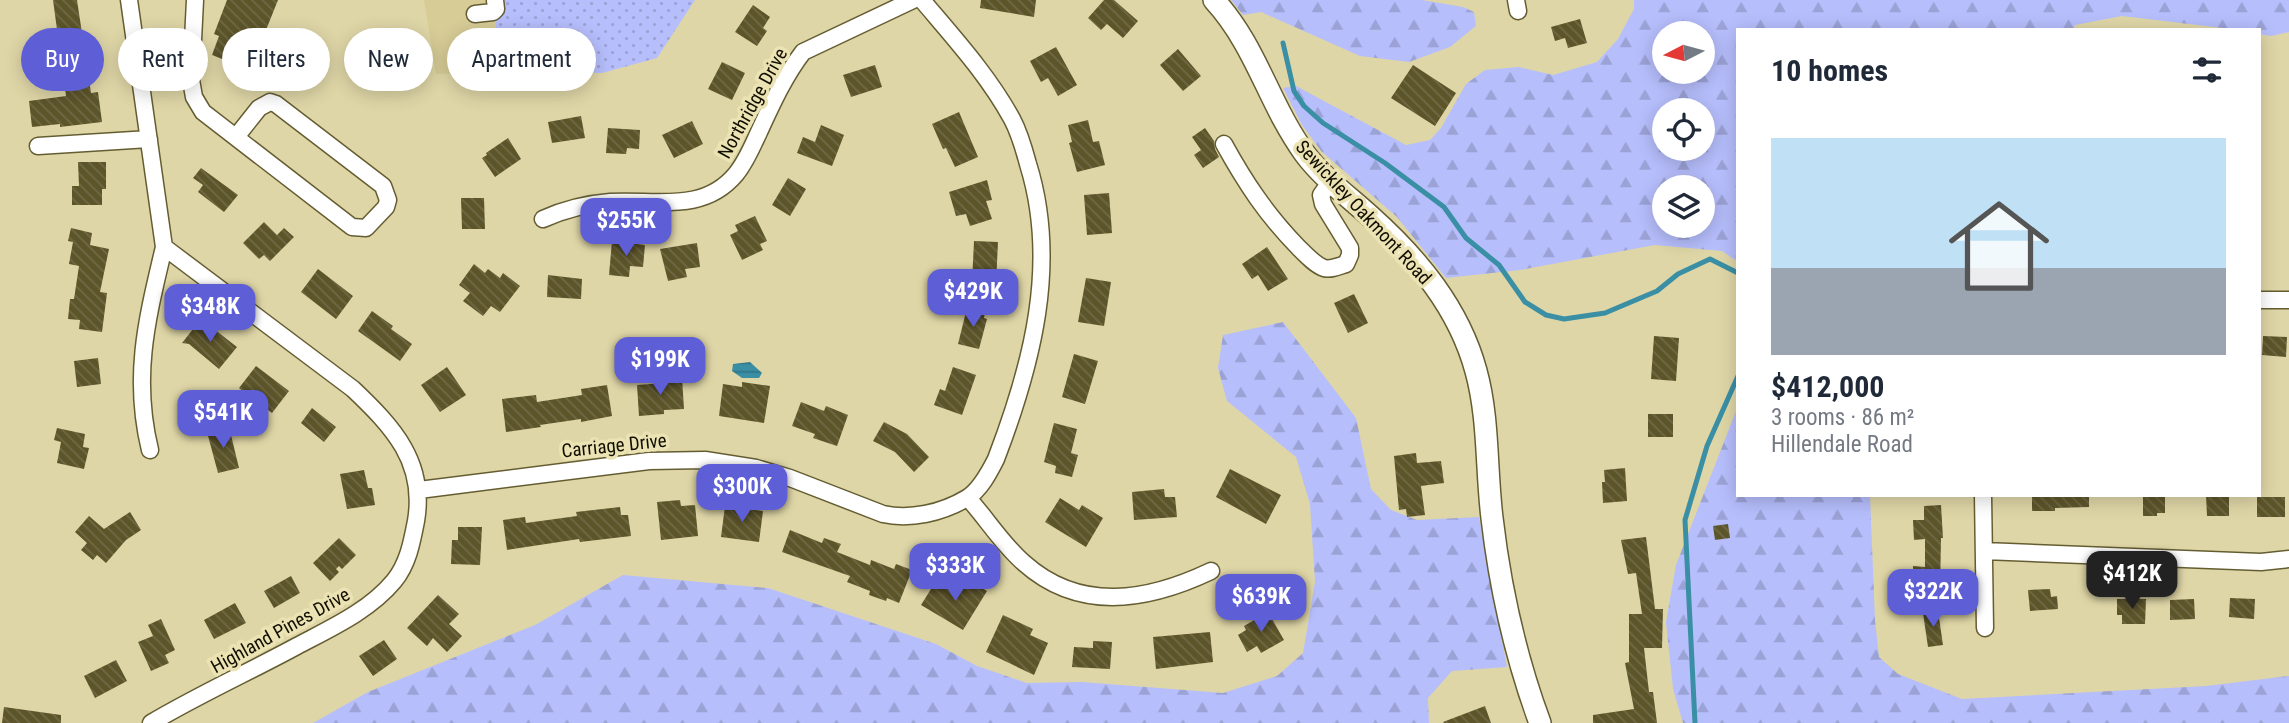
<!DOCTYPE html>
<meta charset="utf-8">
<style>
:root{--surface:#fff;--page:#f6f6f7;--text:#1f2937;--muted:#747a83;--line:#e0e1e3;--accent:#5e5fd7}
body{margin:0;font-family:"Roboto Condensed",sans-serif;background:var(--page);color:var(--text);height:100vh;display:flex;flex-direction:column;font-size:26px;white-space:nowrap}
*{box-sizing:border-box;margin:0}
p{font-size:23px;color:var(--muted)}
.icon{flex:none;width:38px;height:38px;fill:none;stroke:currentColor;stroke-width:2;stroke-linecap:round;stroke-linejoin:round}
.map{position:relative;flex:1;overflow:hidden}
.details{position:absolute;left:1736px;top:28px;width:525px;height:469px;display:flex;flex-direction:column;background:var(--surface);border-radius:0px;box-shadow:0 4px 18px #0003}
.details>*{flex:none}
.banner{position:absolute;left:21px;top:28px;width:665px;height:63px;display:flex;gap:14px}
.needle{width:46px;rotate:264deg}
.tools{position:absolute;left:1652px;top:21px;display:grid;gap:14px}
.tools a{display:grid;place-items:center;width:63px;height:63px;border-radius:50%;background:var(--surface);box-shadow:0 4px 18px #0003;font-size:35px}
.price{position:absolute;translate:-50% -60px;padding:0 16px;border-radius:14px;background:var(--accent);color:#fff;font-size:23px;line-height:46px;filter:drop-shadow(0 2px 4px #0008)}
.price::after{content:'';position:absolute;left:50%;top:42px;width:21px;height:16px;margin-left:-10px;background:inherit;clip-path:polygon(0 0,100% 0,50% 100%)}
.price.active{background:#222;color:#fff}
ul{padding:0;list-style:none}
li{display:grid;align-content:center;gap:14px;height:371px;padding:0 35px}
li+li{border-top:2px solid var(--line)}
li span{display:grid;place-items:center;height:217px;border-radius:0px;color:#555}
li>.icon{margin-inline-start:auto}
span .icon{width:126px;height:126px;fill:#fffc;stroke-width:1}
li b{font-size:30px}
h2{display:flex;justify-content:space-between;align-items:center;height:84px;padding:0 35px;font-size:30px}
.tag{padding:0 24px;border-radius:32px;background:var(--surface);box-shadow:0 4px 18px #0003;font-size:24px;line-height:63px}
.tag.active{background:var(--accent);color:#fff}
.map>svg:first-child{display:block}
.built{fill:#d7cc96}
.grass{fill:url(#grass-dots)}
.forest{fill:url(#forest-firs);fill-rule:evenodd}
.water{fill:url(#water-rules)}
.lines{fill:none;stroke-linecap:round;stroke-linejoin:round}
.stream{stroke:#3a8fa5;stroke-width:5}
.building{fill:url(#building-back-hatch)}
.minor-casing{stroke:#655d32;stroke-width:19}
.major-casing{stroke:#655d32;stroke-width:24}
.minor{stroke:#fff;stroke-width:16}
.major{stroke:#fff;stroke-width:21}
.labels{text-anchor:middle;stroke-width:7;stroke-linejoin:round;paint-order:stroke}
.street-label{font-size:19px;fill:#110e01;stroke:#ece3b4}
</style>
<div class="map">
<svg width="2289" height="723" viewBox="0 0 2289 723">
<defs>
<pattern id="grass-dots" width="8" height="8" patternUnits="userSpaceOnUse" patternTransform="scale(1.75)"><rect width="8" height="8" fill="#b6befc"/><path d="M2 2h.1M6 6h.1" fill="none" stroke="#9ba2d6" stroke-width="1.8" stroke-linecap="round"/></pattern>
<pattern id="forest-firs" width="22" height="20" patternUnits="userSpaceOnUse" patternTransform="scale(1.75)"><rect width="22" height="20" fill="#b6befc"/><path d="M5 1l3.5 6h-7zM16 11l3.5 6h-7z" fill="#9ba2d6"/></pattern>
<pattern id="water-rules" width="6" height="5" patternUnits="userSpaceOnUse" patternTransform="scale(1.75)"><rect width="6" height="5" fill="#3a8fa5"/><path d="M0 2.5h6" fill="none" stroke="#2f7384"/></pattern>
<pattern id="building-back-hatch" width="6" height="6" patternUnits="userSpaceOnUse" patternTransform="scale(1.75)"><rect width="6" height="6" fill="#5d552a"/><path d="M-1 5l2 2M0 0l6 6M5-1l2 2" fill="none" stroke="#6f6945"/></pattern>
</defs>
<rect width="100%" height="100%" fill="#dfd6a7"/>
<path class="built" d="M424,0h71l1,72 -60,2z"/>
<path class="grass" d="M495,0h200l-38,58 -55,15 -106,-1z"/>
<path class="forest" d="M1231,0h191l41,7 11,5 2,14 -26,21 -41,15 -49,-6 -99,-44 -18,3z
M1634,0h655v32l-18,4 -12,-2v-4h-20l-117,-14 -47,9 -2,5h-335v232l-16,-11 -67,-6 -135,25 -74,8 -49,-61 -76,-66 -19,-26 -19,-37 13,-2 110,59 24,-5 11,-12 25,-44 19,-14 34,-3 34,8 44,-13 21,-23 16,-30zM1703,33v39h-39v-39zM1703,110v39h-39v-39zM1664,187h39v39h-39z
M1283,322l73,96 15,71 20,21 26,10 62,-3 28,150 -55,4 -24,27 1,25h-1116l55,-31 167,-67 88,-50 145,13 168,56 41,22 50,17 55,-1 141,11 54,-17 26,-23 12,-71 -5,-78 -14,-47 -69,-56 -9,-33 5,-33z
M1738,406v89h132l5,125 4,37 19,17 64,25 244,-13 83,-10v47h-606l-10,-34 -7,-67 10,-57z"/>
<path class="water" d="M750,362l12,11 -3,5h-17l-10,-7 1,-7z"/>
<g class="lines">
<path class="stream" d="M1283,43l11,48 10,15 19,17 62,40 59,44 22,31 33,27 26,37 21,13 18,4 41,-6 52,-22 21,-17 32,-15 28,14
M1695,723l-10,-203 22,-74 31,-70"/>
</g>
<path class="building" d="M53,0h24l14,93 7,-1 4,30 -42,5v-3l-28,3 -3,-26 37,-5z
M227,0h51l-28,70 -38,-15 7,-19 -5,-2z
M981,0h55l-2,17 -54,-9z
M1104,0h10l24,21 -15,17 -16,-14 -6,6 -13,-12z
M753,5l17,12 -7,11 4,3 -10,15 -22,-14z
M1580,19l7,24 -19,5 -3,-10 -10,3 -4,-14z
M1056,47l21,38 -19,11 -10,-18 -7,4 -11,-21z
M1178,49l23,27 -18,15 -23,-26z
M722,62l23,11 -13,27 -24,-11z
M875,65l7,22 -31,10 -8,-22z
M1413,65l43,28 -21,33 -44,-28z
M959,112l19,45 -23,10 -9,-19 -3,1 -11,-25z
M581,116l4,22 -33,5 -4,-21z
M1088,120l5,22 6,-1 6,24 -28,7 -8,-29 3,-1 -4,-17z
M692,121l11,23 -29,14 -12,-23z
M821,125l23,10 -12,31 -35,-13 6,-16 12,5z
M608,128l32,2 -1,19 -12,-1 -1,6 -20,-1z
M1205,128l9,13 1,8 4,8 -16,11 -9,-13 7,-5 -9,-13z
M508,138l13,21 -26,18 -13,-19 5,-3 -1,-2z
M78,162h28v27h-4v16h-30v-19h7z
M201,168l37,27 -14,17 -26,-20 5,-7 -10,-7z
M788,178l18,11 -16,27 -18,-11z
M987,180l5,20 -6,1 6,18 -22,7 -4,-12 -10,2 -7,-24z
M1109,193l3,40 -25,2 -3,-40z
M461,198h23l1,31h-23z
M755,216l12,25 -7,3 3,6 -21,10 -12,-25 8,-4 -3,-6z
M264,222l13,13 7,-7 10,9 -24,24 -6,-6 -5,4 -16,-16z
M71,228l21,5 -2,12 19,4 -9,43 7,1 -5,39 -23,-3 1,-9 -12,-1 2,-20h4l5,-33 -10,-2 4,-22 -5,-1z
M612,241l33,4 -2,22 -13,-1 -1,11 -20,-2z
M974,241l24,1 -2,42 -24,-1z
M697,243l3,24 -15,2 2,8 -19,4 -8,-32z
M1267,247l21,32 -20,12 -10,-16 -6,4 -10,-15z
M474,264l11,9 3,-4 12,9 3,-5 17,13 -20,26 -9,-6 -8,10 -20,-15 7,-8 -11,-8z
M318,269l35,27 -17,23 -35,-27z
M548,275l34,4 -1,20 -34,-2z
M1086,278l25,4 -7,44 -26,-4z
M1354,294l14,29 -20,10 -14,-30z
M967,308l18,4 -1,6 3,1 -8,30 -21,-5z
M372,311l21,15 -2,3 21,15 -12,17 -42,-30z
M201,319l36,28 -18,22 -30,-25 -7,-1z
M1654,336l25,2 -3,43 -25,-2z
M2263,336l24,1 -1,20 -24,-2z
M1074,354l24,7 -13,43 -23,-7z
M98,358l3,26 -24,3 -3,-26z
M256,366l33,25 -17,22 -33,-25z
M447,367l19,28 -26,17 -19,-27z
M953,367l23,8 -14,40 -28,-10 6,-16 5,2z
M682,378l2,31 -20,1v4l-25,2 -2,-31 28,-2v-4z
M742,382l28,4 -6,37 -45,-7 4,-32 19,3z
M607,385l5,31 -31,6v-3l-41,6 1,2 -35,5 -4,-33 34,-4 1,7 45,-7 -1,-6z
M801,402l23,9 2,-5 22,9 -11,31 -24,-8 2,-4 -23,-8z
M312,408l24,19 -12,15 -23,-19z
M1648,414h25v23h-25z
M884,422l23,12 22,23 -15,15 -19,-20 -22,-11z
M1054,423l23,6 -6,24 7,2 -6,22 -17,-4 1,-7 -12,-4z
M229,427l10,41 -21,5 -11,-41z
M57,428l28,6 -2,13 6,1 -5,21 -27,-6 4,-21 -7,-2z
M1416,453l1,10 24,-2 3,22 -23,3 4,29 -18,2 -1,-8 -7,1 -5,-54z
M1625,468l2,33 -24,2 -1,-21h3l-1,-12z
M1230,469l51,26 -15,29 -50,-27z
M364,470l4,18h4l3,17 -28,4 -7,-35z
M1164,489l1,8h10l2,20 -43,3 -2,-28z
M2032,495h57v12l-34,1v3h-23z
M2143,495h22v18h-8v3h-14z
M2206,495h23v21h-22z
M2257,497h28v20h-28z
M1060,498l19,12 3,-5 21,13 -17,29 -41,-25z
M680,500l1,6 14,-1 3,31 -37,4 -4,-38z
M1941,505l2,33h-2l-1,53 -27,-2v-23l12,1v-28l-11,1 -1,-20h11v-14z
M725,506l38,5 -4,31 -38,-5z
M620,507l1,8h7l3,21 -51,6 -1,-3 -72,11 -4,-30 22,-3 1,6 51,-7 -1,-4z
M130,512l11,18 -15,10 -20,23 -9,-8 -4,5 -12,-10 6,-7 -12,-11 14,-16 15,13z
M1728,524l2,14 -15,2 -2,-14z
M458,527h24l-2,38 -29,-1 1,-24h6z
M790,530l32,13 2,-5 17,6 -4,8 33,13 1,-5 23,9 2,-5 16,6 -13,33 -12,-5 -1,3 -17,-6 1,-4 -23,-9 3,-6 -68,-24z
M1646,537l9,72h8l-1,39h-18l5,44h4l4,31h-64v-8l41,-6 -9,-46 4,-1v-48h13l-6,-41 -8,1 -7,-34z
M339,538l17,17 -14,14 -3,-3 -3,3 3,3 -9,9 -17,-18z
M291,576l9,17 -26,15 -10,-17z
M967,579l20,12 -24,39 -42,-25 15,-24 22,13z
M2050,589l1,8 6,-1 1,13 -28,2 -2,-21z
M438,595l21,19 -10,10 13,12 -15,16 -14,-14 -6,8 -20,-18z
M2230,598l25,1 -1,20 -25,-2z
M2117,599h29l-1,25h-23v-9h-5z
M2194,599l1,20 -25,1v-20z
M235,603l11,20 -32,16 -10,-19z
M1938,611l5,34 -15,2 -5,-34z
M1268,612l16,28 -23,13 -4,-7 -10,6 -9,-17 8,-5 -2,-4z
M1003,615l30,14 -3,6 18,8 -14,32 -48,-23z
M161,619l14,31 -10,5 4,8 -18,8 -13,-29 15,-6 -5,-11z
M1210,632l3,30 -57,7 -3,-32z
M384,640l13,19 -24,17 -14,-20z
M1093,641l19,1 -2,27 -38,-2 2,-20 19,1z
M116,660l11,21 -32,17 -11,-22z
M1485,706l6,17h-47l-1,-1z
M4,707l57,8v8h-59z"/>
<g class="lines">
<defs>
<path id="minor" d="M129,0l35,247 189,142c40,38 73,73 63,132 -4,21 -8,43 -22,60 -25,30 -63,47 -97,65 -48,26 -99,49 -146,77
M195,0l-4,80 3,17 9,15 149,115 14,1 20,-21 2,-7 -5,-14 -107,-82 -6,-2 -11,6 -23,29
M1516,0l2,11
M475,14l18,-2 3,-3 -1,-9
M1224,144c22,40 43,71 74,103 7,7 17,18 26,21 7,2 15,-2 22,-4l4,-9v-7l-27,-44 -2,-9 10,-14
M38,146l111,-7
M543,219c22,-10 42,-15 67,-17 44,-3 93,12 126,-28 10,-12 16,-27 23,-42 13,-28 25,-55 44,-80l110,-52
M2259,300h30
M150,450c-18,-74 -3,-131 14,-203
M419,490l230,-29 56,-1 51,8 34,10 93,36c27,6 59,-1 84,-16 13,-8 22,-25 29,-39 36,-94 63,-196 32,-295 -4,-15 -9,-32 -16,-45 -24,-44 -58,-81 -90,-119
M1983,495l2,133
M968,498c19,21 34,46 56,65 56,50 124,38 187,8
M1984,551l277,11 28,-3"/>
<path id="major" d="M1214,0c43,47 54,103 91,154 18,24 43,42 65,62 47,42 89,92 106,155 13,47 10,98 16,147 8,69 24,140 48,205"/>
</defs>
<use href="#minor" class="minor-casing"/>
<use href="#major" class="major-casing"/>
<use href="#minor" class="minor"/>
<use href="#major" class="major"/>
</g>
<g class="labels">
<g class="street-label">
<text transform="translate(752 103) rotate(-61)" y="7">Northridge Drive</text>
<text transform="translate(1364 212) rotate(47)" y="7">Sewickley Oakmont Road</text>
<text transform="translate(614 445) rotate(-6)" y="7">Carriage Drive</text>
<text transform="translate(280 630) rotate(-29)" y="7">Highland Pines Drive</text>
</g>
</g>
</svg>
<div class="tools">
<a><svg class="needle" viewBox="-14 -14 28 28"><path d="M0-13l5 13h-10z" fill="#e53935"/><path d="M0 13l5-13h-10z" fill="#747a83"/></svg></a>
<a><svg class="icon" aria-label="locate" viewBox="0 0 24 24"><circle cx="12" cy="12" r="6"/><path d="M12 2v4M12 18v4M2 12h4M18 12h4"/></svg></a>
<a><svg class="icon" aria-label="layers" viewBox="0 0 24 24"><path d="M12 4l9 5-9 5-9-5zM3 14l9 5 9-5"/></svg></a>
</div>
<b class="price" style="left:626px;top:258px">$255K</b>
<b class="price" style="left:973px;top:329px">$429K</b>
<b class="price" style="left:210px;top:344px">$348K</b>
<b class="price" style="left:660px;top:397px">$199K</b>
<b class="price" style="left:223px;top:450px">$541K</b>
<b class="price" style="left:742px;top:524px">$300K</b>
<b class="price" style="left:955px;top:603px">$333K</b>
<b class="price active" style="left:2132px;top:611px">$412K</b>
<b class="price" style="left:1933px;top:629px">$322K</b>
<b class="price" style="left:1261px;top:634px">$639K</b>
<div class="banner">
<a class="tag active">Buy</a>
<a class="tag">Rent</a>
<a class="tag">Filters</a>
<a class="tag">New</a>
<a class="tag">Apartment</a>
</div>
<section class="details">
<h2>10 homes<svg class="icon" aria-label="filters" viewBox="0 0 24 24"><path d="M4 7h16M4 17h16"/><circle cx="9" cy="7" r="2"/><circle cx="15" cy="17" r="2"/></svg></h2>
<ul>
<li><span style="background:linear-gradient(#bfe0f5 60%,#9aa5b1 0)"><svg class="icon" aria-label="home" viewBox="0 0 24 24"><path d="M3 11l9-7 9 7M6 9v11h12V9"/></svg></span><div><b>$412,000</b><p>3 rooms · 86 m²</p><p>Hillendale Road</p></div></li>
</ul>
</section>
</div>
